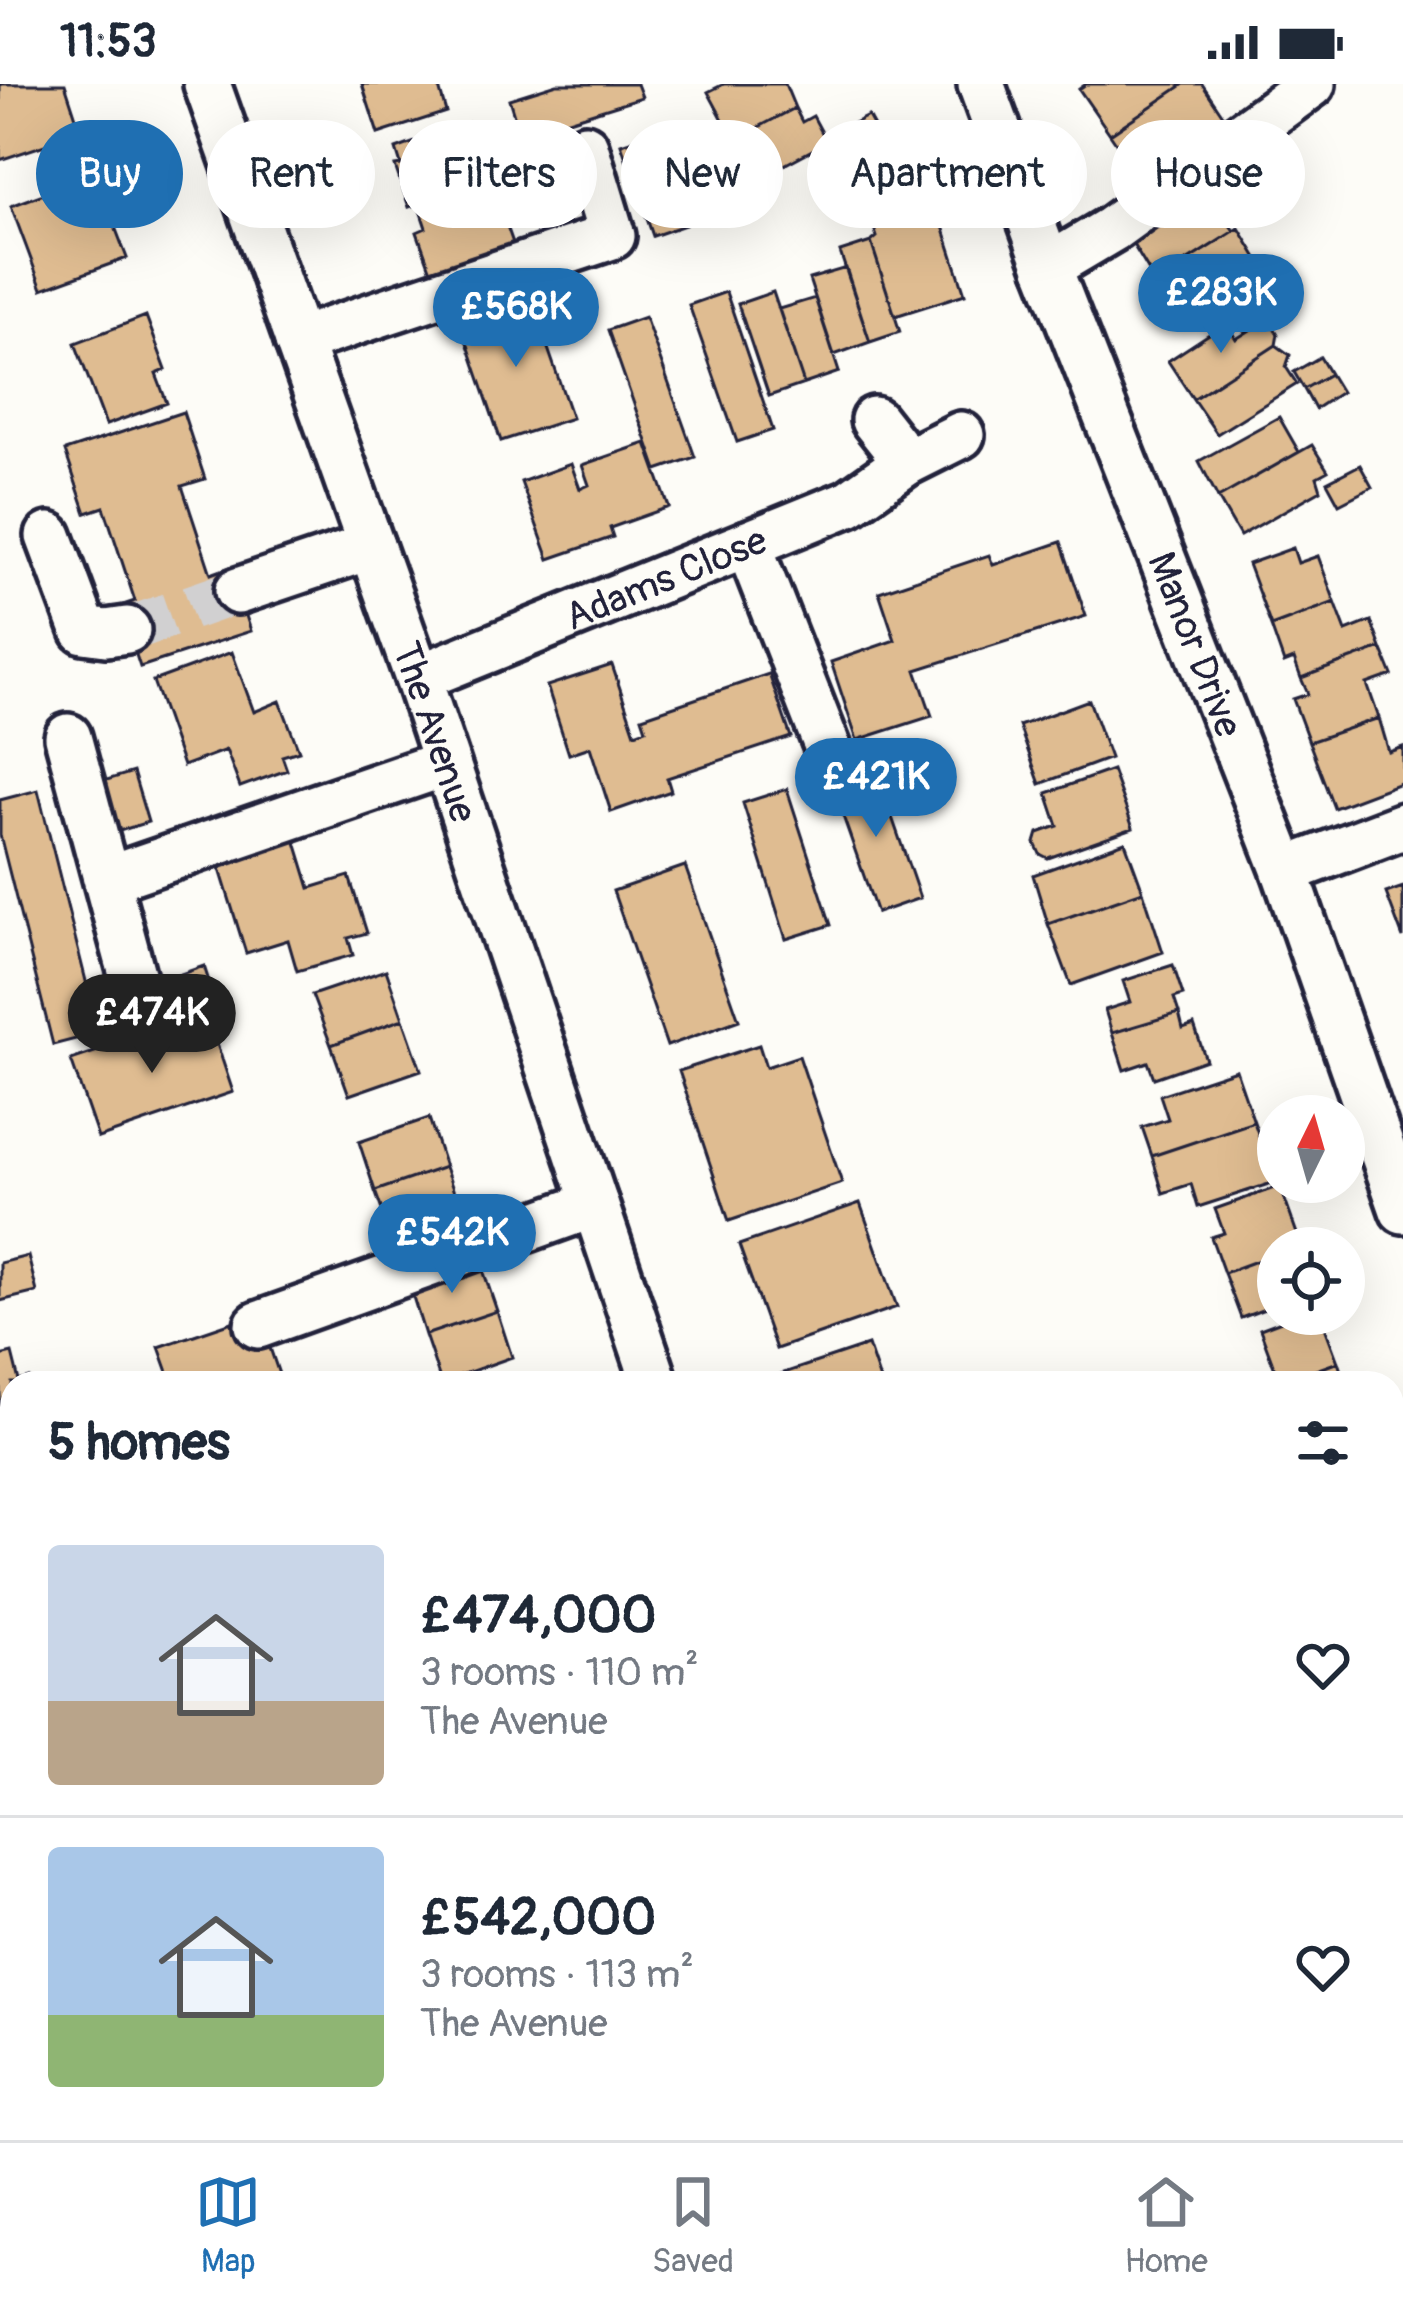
<!DOCTYPE html>
<meta charset="utf-8">
<style>
:root{--surface:#fff;--page:#f2f2f3;--text:#1f2937;--muted:#747a83;--line:#e0e1e3;--accent:#1f6fb2}
body{margin:0;font-family:Pangolin,sans-serif;background:var(--page);color:var(--text);height:100vh;display:flex;flex-direction:column;font-size:45px;white-space:nowrap}
*{box-sizing:border-box;margin:0}
p{font-size:39px;color:var(--muted)}
.icon{flex:none;width:66px;height:66px;fill:none;stroke:currentColor;stroke-width:2;stroke-linecap:round;stroke-linejoin:round}
.map{position:relative;flex:1;overflow:hidden}
.panel{position:absolute;left:0px;top:1287px;width:1404px;height:771px;display:flex;flex-direction:column;background:var(--surface);border-radius:36px 36px 0 0;box-shadow:0 12px 48px #0002}
.panel>*{flex:none}
.guide{position:absolute;left:36px;top:36px;width:1332px;height:108px;display:flex;gap:24px}
.needle{width:78px;rotate:5deg}
.fabs{position:absolute;left:1257px;top:1011px;display:grid;gap:24px}
.fabs a{display:grid;place-items:center;width:108px;height:108px;border-radius:50%;background:var(--surface);box-shadow:0 12px 48px #0002;font-size:60px}
.price{position:absolute;translate:-50% -102px;padding:0 27px;border-radius:42px;background:var(--accent);color:#fff;font-size:39px;line-height:78px;filter:drop-shadow(0 3px 6px #0008)}
.price::after{content:'';position:absolute;left:50%;top:72px;width:36px;height:27px;margin-left:-18px;background:inherit;clip-path:polygon(0 0,100% 0,50% 100%)}
.price.selected{background:#222;color:#fff}
ul{padding:0;list-style:none}
li{display:flex;align-items:center;gap:36px;height:300px;padding:0 48px}
li+li{border-top:3px solid var(--line)}
li span{display:grid;place-items:center;flex:none;width:336px;height:240px;border-radius:12px;color:#555}
li>.icon{margin-inline-start:auto}
span .icon{width:144px;height:144px;fill:#fffc;stroke-width:1}
li b{font-size:51px}
h2{display:flex;justify-content:space-between;align-items:center;height:144px;padding:0 48px;font-size:51px}
.tag{padding:0 42px;border-radius:54px;background:var(--surface);box-shadow:0 12px 48px #0002;font-size:42px;line-height:108px}
.tag.selected{background:var(--accent);color:#fff}
.status{display:flex;justify-content:space-between;align-items:center;height:84px;padding:0 60px;background:var(--surface);direction:ltr}
.status svg{height:33px;fill:currentColor}
.dock{display:flex;justify-content:space-around;align-items:center;height:168px;border-top:3px solid var(--line);background:var(--surface);font-size:33px;color:var(--muted)}
.dock a{display:grid;justify-items:center;gap:6px}
.dock .selected{color:var(--accent)}
.map>svg:first-child{display:block}
.building{fill:#dfbc91;stroke:#22223b;stroke-width:3}
.lines{fill:none;stroke-linecap:round;stroke-linejoin:round}
.minor-tunnel{stroke:#d1d0d1;stroke-width:45;stroke-dasharray:45 22;stroke-linecap:butt}
.minor-casing{stroke:#22223b;stroke-width:54}
.minor{stroke:#fdfcf7;stroke-width:45}
.labels{text-anchor:middle;stroke-width:9;stroke-linejoin:round;paint-order:stroke}
.street-label{font-size:39px;fill:#22223b;stroke:#fdfcf7}
</style>
<div class="status"><b>11:53</b><svg viewBox="0 0 49 12"><path d="M0 12V9h3v3zM5 12V6h3v6zM10 12V3h3v9zM15 12V0h3v12zM26 1h20v11H26zM47 4h2v5h-2z"/></svg></div>
<div class="map">
<svg width="1403" height="2056" viewBox="0 0 1403 2056">
<rect width="100%" height="100%" fill="#fdfcf7"/>
<filter id="ink" filterUnits="userSpaceOnUse"><feTurbulence type="fractalNoise" baseFrequency=".00833" numOctaves="2"/><feDisplacementMap in="SourceGraphic" scale="24" xChannelSelector="R" yChannelSelector="G"/><feConvolveMatrix kernelMatrix="1 2 1 2 8 2 1 2 1" color-interpolation-filters="sRGB"/></filter>
<g filter="url(#ink)">
<path class="building" d="M0,0h65l16,49 -81,27z
M362,0h76l8,28 -68,22z
M557,0h80l5,13 -122,38 -11,-36z
M724,0h61l10,24 -61,32 -26,-48z
M1086,0h98l-74,50 -31,-45z
M1184,0h18l31,46 -87,57 -36,-53z
M795,24l7,14 11,-6 14,26 -71,38 -22,-40z
M868,32l10,18 -36,18 -10,-18z
M470,38l49,138 -87,14 -15,-42 9,-4 -8,-24 -9,3 -14,-41 6,-1 -5,-16z
M654,49l31,92 -32,11 -32,-92z
M1219,90l19,29 -15,12 11,16 -79,50 -29,-48z
M95,91l32,83 -85,31 -31,-83z
M924,117l7,19 9,-3 25,77 -70,22 -24,-74 6,-5 -6,-18z
M1239,144l29,48 -84,52 -29,-47z
M871,158l29,90 -30,10 -30,-90z
M846,184l24,74 -36,13 -25,-76z
M726,208l47,138 -36,12 -48,-137z
M773,208l31,92 -35,12 -31,-92z
M815,214l24,74 -35,12 -25,-75z
M531,215l41,119 -71,23 -41,-119z
M146,232l20,54 -10,4 11,29 -61,22 -31,-82z
M645,233l50,140 -38,13 -49,-140z
M1226,239l10,16 24,-15h12l6,10 -2,11 -83,54 -25,-38z
M1276,261l14,10 -4,12 11,17 -80,50 -24,-35z
M1320,273l10,17 -26,15 -10,-17z
M1330,290l11,18 -26,17 -11,-20z
M183,328l22,67 -23,7 29,88 19,-7 21,64 -111,36 -20,-61 15,-5 -31,-94 -18,6 -21,-62z
M1279,333l20,35 -81,46 -19,-37z
M646,359l23,64 -59,21 3,9 -64,22 -28,-77 50,-18 9,25 9,-4 -7,-20z
M1312,361l16,26 -11,6 4,13 -81,46 -22,-38z
M1360,381l12,22 -33,17 -12,-22z
M1061,458l25,74 -170,54 16,46 -75,24 -26,-78 64,-22 -16,-48 110,-37 4,10z
M1293,464l5,15 20,-7 17,46 -64,24 -23,-62z
M1335,518l11,29 25,-10 10,27 -80,30 -7,-19 -10,4 -13,-37z
M1381,564l11,27 -25,9 12,34 -70,24 -16,-43 15,-5 -7,-16z
M232,568l22,60 26,-11 19,50 -17,5 5,14 -47,17 -14,-37 -43,16 -30,-85z
M612,581l23,68 11,-4 -4,-12 127,-43 22,63 -124,41 4,13 -60,21 -21,-65 -21,7 -22,-68z
M1089,616l21,58 -70,26 -21,-58z
M1379,634l10,34 14,-5v35l-69,26 -25,-66z
M875,684l45,130 -43,15 -46,-131z
M1112,686l21,58 -85,30 -8,-4 -5,-11 3,-10 20,-7 -11,-33z
M133,688l15,50 -32,10 -16,-50z
M787,705l44,136 -45,14 -43,-136z
M38,706l61,243 -46,12 -53,-210v-35z
M292,745l18,59 39,-12 18,57 -19,5 5,17 -56,16 -9,-31 -42,13 -31,-100z
M1125,758l18,49 -95,33 -15,-49z
M685,782l54,154 -72,26 -54,-155z
M1403,803v51l-17,-45z
M1143,807l20,61 -92,33 -23,-61z
M1173,881l10,30 -9,3 5,15 -67,20 -7,-23 25,-8 -7,-21z
M204,882l11,34 -42,15 -12,-34z
M386,886l17,49 -72,26 -19,-50z
M1179,929l4,16 11,-4 12,35 -52,18 -6,-16 -24,8 -12,-37z
M207,930l26,78 -135,46 -27,-78z
M403,935l18,51 -72,25 -18,-50z
M759,961l7,22 33,-11 43,127 -113,38 -50,-150z
M1236,986l18,52 -102,34 -10,-29 26,-8 -8,-24z
M429,1034l16,49 -70,24 -16,-49z
M1254,1038l21,60 -77,25 -7,-23 -28,9 -11,-37z
M445,1083l19,53 -69,26 -20,-55z
M1280,1102l21,59 -23,3v5l-54,20 -13,-36 13,-4 -9,-24z
M860,1119l37,104 -121,42 -37,-104z
M1278,1169v51l-37,14 -17,-45z
M28,1172l9,36 -37,9v-38z
M479,1174l18,53 -72,24 -17,-54z
M497,1227l15,46 -71,25 -16,-47z
M1300,1230h20l18,48 -58,21 -20,-54z
M244,1234l11,32 14,-5 13,38h-110l-13,-36z
M868,1261l13,38h-97l-3,-9z
M12,1269l7,28 10,-3 1,5h-18v37l-12,3v-67z
M1338,1278l7,21h-62z
M12,1371v47l-12,3v-47z
M1396,1402l7,21v30l-11,4v-53z
M12,1418v47l-12,3v-47z
M1403,1461v45l-11,4v-45z
M1403,1513v55l-11,4v-54z
M1036,2046h90l3,10h-89z"/>
<g class="lines">
<path class="minor-tunnel" d="M127,546l111,-39"/>
<defs>
<g id="minor">
<path id="s1" d="M207,0l211,594 237,705"/>
<path id="s2" d="M981,0l67,183 237,604 118,339"/>
<path d="M1048,183l64,-38 200,-145"/>
<path d="M298,257l314,-105 -27,-89"/>
<path d="M874,336l33,42"/>
<path d="M49,452l35,94 22,3 21,-3"/>
<path d="M748,460l87,222"/>
<path d="M238,507l133,-45"/>
<path id="s3" d="M418,594l431,-175 58,-41 54,-27"/>
<path d="M68,653l78,289"/>
<path d="M1285,787l118,-45"/>
<path d="M109,795l337,-116"/>
<path d="M258,1241l337,-121"/>
<path d="M0,1826l12,48"/>
<path d="M55,2046l2,10"/>
<path d="M907,2046l4,10"/>
</g>
</defs>
<use href="#minor" class="minor-casing"/>
<use href="#minor" class="minor"/>
</g>
</g>
<g class="labels">
<g class="street-label">
<text dy="14" stroke="none"><textPath href="#s3" startOffset="267">Adams Close</textPath></text>
<text dy="14" stroke="none"><textPath href="#s2" startOffset="600">Manor Drive</textPath></text>
<text dy="14" stroke="none"><textPath href="#s1" startOffset="687">The Avenue</textPath></text>
</g>
</g>
</svg>
<div class="fabs">
<a><svg class="needle" viewBox="-14 -14 28 28"><path d="M0-13l5 13h-10z" fill="#e53935"/><path d="M0 13l5-13h-10z" fill="#747a83"/></svg></a>
<a><svg class="icon" aria-label="locate" viewBox="0 0 24 24"><circle cx="12" cy="12" r="6"/><path d="M12 2v4M12 18v4M2 12h4M18 12h4"/></svg></a>
</div>
<b class="price" style="left:1221px;top:272px">£283K</b>
<b class="price" style="left:516px;top:286px">£568K</b>
<b class="price" style="left:876px;top:756px">£421K</b>
<b class="price selected" style="left:152px;top:992px">£474K</b>
<b class="price" style="left:452px;top:1212px">£542K</b>
<div class="guide">
<a class="tag selected">Buy</a>
<a class="tag">Rent</a>
<a class="tag">Filters</a>
<a class="tag">New</a>
<a class="tag">Apartment</a>
<a class="tag">House</a>
</div>
<section class="panel">
<h2>5 homes<svg class="icon" aria-label="filters" viewBox="0 0 24 24"><path d="M4 7h16M4 17h16"/><circle cx="9" cy="7" r="2"/><circle cx="15" cy="17" r="2"/></svg></h2>
<ul>
<li><span style="background:linear-gradient(#c9d6e8 65%,#b9a48a 0)"><svg class="icon" aria-label="home" viewBox="0 0 24 24"><path d="M3 11l9-7 9 7M6 9v11h12V9"/></svg></span><div><b>£474,000</b><p>3 rooms · 110 m²</p><p>The Avenue</p></div><svg class="icon" aria-label="heart" viewBox="0 0 24 24"><path d="M12 20l-8-8c-3-5 5-10 8-4 3-6 11-1 8 4z"/></svg></li>
<li><span style="background:linear-gradient(#a9c7e8 70%,#8fb573 0)"><svg class="icon" aria-label="home" viewBox="0 0 24 24"><path d="M3 11l9-7 9 7M6 9v11h12V9"/></svg></span><div><b>£542,000</b><p>3 rooms · 113 m²</p><p>The Avenue</p></div><svg class="icon" aria-label="heart" viewBox="0 0 24 24"><path d="M12 20l-8-8c-3-5 5-10 8-4 3-6 11-1 8 4z"/></svg></li>
</ul>
</section>
</div>
<nav class="dock">
<a class="selected"><svg class="icon" aria-label="map" viewBox="0 0 24 24"><path d="M3 6l6-2 6 2 6-2v14l-6 2-6-2-6 2zM9 4v14M15 6v14"/></svg>Map</a>
<a><svg class="icon" aria-label="saved" viewBox="0 0 24 24"><path d="M7 4h10v16l-5-4-5 4z"/></svg>Saved</a>
<a><svg class="icon" aria-label="home" viewBox="0 0 24 24"><path d="M3 11l9-7 9 7M6 9v11h12V9"/></svg>Home</a>
</nav>
